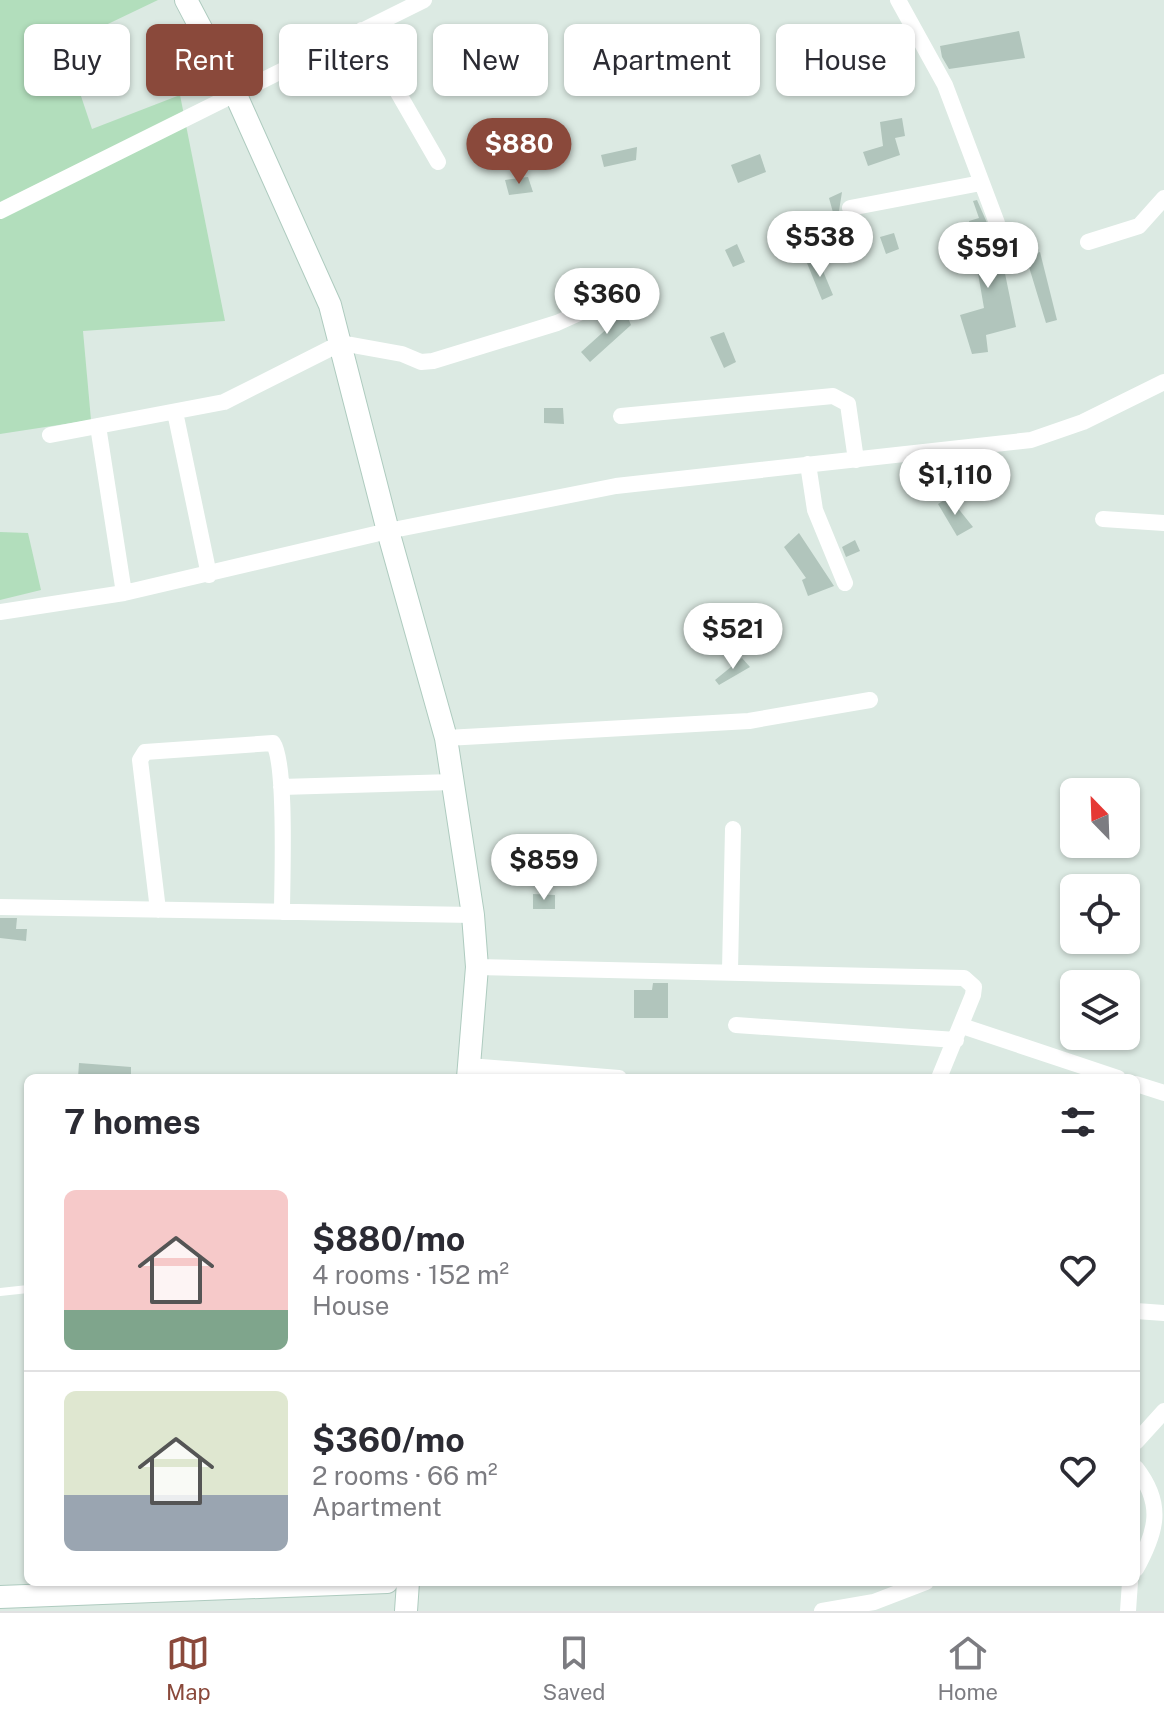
<!DOCTYPE html>
<meta charset="utf-8">
<style>
:root{--surface:#fff;--page:#f7f7f7;--text:#2b2b33;--muted:#7c7c81;--line:#e1e1e2;--accent:#8a493b}
body{margin:0;font-family:"Public Sans",sans-serif;background:var(--page);color:var(--text);height:100vh;display:flex;flex-direction:column;font-size:30px;white-space:nowrap}
*{box-sizing:border-box;margin:0}
p{font-size:26px;color:var(--muted)}
.icon{flex:none;width:44px;height:44px;fill:none;stroke:currentColor;stroke-width:2;stroke-linecap:round;stroke-linejoin:round}
.map{position:relative;flex:1;overflow:hidden}
.details{position:absolute;left:24px;top:1074px;width:1116px;height:512px;display:flex;flex-direction:column;background:var(--surface);border-radius:12px;box-shadow:0 2px 6px #0004}
.details>*{flex:none}
.hud{position:absolute;left:24px;top:24px;width:1116px;height:72px;display:flex;gap:16px}
.needle{width:52px;rotate:337deg}
.controls{position:absolute;left:1060px;top:778px;display:grid;gap:16px}
.controls a{display:grid;place-items:center;width:80px;height:80px;border-radius:12px;background:var(--surface);box-shadow:0 2px 6px #0004;font-size:40px}
.price{position:absolute;translate:-50% -68px;padding:0 18px;border-radius:28px;background:#fff;color:#222;font-size:26px;line-height:52px;filter:drop-shadow(0 2px 4px #0008)}
.price::after{content:'';position:absolute;left:50%;top:48px;width:24px;height:18px;margin-left:-12px;background:inherit;clip-path:polygon(0 0,100% 0,50% 100%)}
.price.current{background:var(--accent);color:#fff}
ul{padding:0;list-style:none}
li{display:flex;align-items:center;gap:24px;height:200px;padding:0 40px}
li+li{border-top:2px solid var(--line)}
li span{display:grid;place-items:center;flex:none;width:224px;height:160px;border-radius:12px;color:#555}
li>.icon{margin-inline-start:auto}
span .icon{width:96px;height:96px;fill:#fffc;stroke-width:1}
li b{font-size:34px}
h2{display:flex;justify-content:space-between;align-items:center;height:96px;padding:0 40px;font-size:34px}
.chip{padding:0 28px;border-radius:12px;background:var(--surface);box-shadow:0 2px 6px #0004;font-size:28px;line-height:72px}
.chip.current{background:var(--accent);color:#fff}
.dock{display:flex;justify-content:space-around;align-items:center;height:112px;border-top:2px solid var(--line);background:var(--surface);font-size:22px;color:var(--muted)}
.dock a{display:grid;justify-items:center;gap:4px}
.dock .current{color:var(--accent)}
.map>svg:first-child{display:block}
.green{fill:#b2debc}
.building{fill:#b1c5bc}
.lines{fill:none;stroke-linecap:round;stroke-linejoin:round}
.secondary-casing{stroke:#aecbbf;stroke-width:24}
.lane{stroke:#fff;stroke-width:8}
.street{stroke:#fff;stroke-width:16}
.secondary{stroke:#fff;stroke-width:22}
</style>
<div class="map">
<svg width="1164" height="1611" viewBox="0 0 1164 1611">
<rect width="100%" height="100%" fill="#dceae3"/>
<path class="green" d="M0,0h158l-94,45 28,84 88,-34 45,226 -142,10 8,89 -91,14z
M0,532l28,1 13,57 -41,10z"/>
<path class="building" d="M1019,31l6,27 -76,11 -7,-12 -2,-11z
M902,118l3,18 -10,2 5,17 -32,11 -5,-14 20,-6 -3,-24z
M512,138l12,17 -19,13 -11,-17z
M637,147l-1,13 -32,7 -3,-12z
M760,154l6,18 -28,11 -7,-18z
M528,177l5,15 -24,3 -4,-15z
M842,192l-3,19 12,12 -14,4 -8,-29z
M977,200l14,32 5,28 6,-1 14,68 -30,8 2,17 -16,2 -12,-39 24,-7 -15,-87 10,-3 -6,-17z
M894,233l5,16 -13,5 -6,-17z
M737,244l8,18 -12,5 -8,-17z
M1040,252l17,68 -11,3 -20,-66z
M818,259l15,36 -11,5 -15,-37z
M586,278v19l-21,1 -1,-19z
M619,281l4,10 -30,6 -2,-6z
M626,313l5,12 -41,37 -9,-10 30,-27 -3,-9z
M724,332l12,30 -12,6 -14,-31z
M544,408h19l1,16 -20,-1z
M949,497l24,30 -16,9 -19,-32z
M799,533l35,53 -26,10 -6,-16 4,-2 -22,-31z
M855,540l5,11 -14,6 -4,-10z
M742,658l8,9 -31,18 -4,-5z
M533,894l22,1v14h-22z
M0,918h17l-1,11h11l-1,12 -26,-3z
M653,983h15v35h-34v-28h18z
M79,1063l52,4v11h-53z"/>
<g class="lines">
<defs>
<path id="secondary" d="M186,0l49,93 95,212 58,226 58,207 27,177 4,52 -9,111
M0,1597l387,-15
M406,1611l2,-29"/>
</defs>
<use href="#secondary" class="secondary-casing"/>
<path class="lane" d="M0,1292l28,-3"/>
<path class="street" d="M898,0l47,85 52,138
M362,30l76,132
M850,208l131,-25
M0,211l424,-211
M1088,242l51,-16 25,-28
M175,412l34,163
M621,416l212,-20 15,8 8,56
M98,426l26,167
M50,435l174,-33 117,-59 61,11 19,8 12,-1 124,-38 31,-14 36,-7
M808,464l7,46 30,73
M1103,519l61,4
M0,612l124,-19 264,-62 228,-45 415,-46 52,-18 81,-40
M446,738l303,-17 121,-21
M281,787l172,-5
M0,907l473,8
M158,910l-18,-150 5,-8 128,-9c14,20 9,138 9,169
M477,967l487,11 10,9 -1,8 -34,83
M730,970l3,-141
M736,1025l220,15
M962,1026l156,52
M469,1066l150,12
M1136,1084l28,9
M1136,1311l28,2
M1136,1442l28,-31
M1136,1468c28,36 21,63 0,101
M822,1611l52,-9 52,-20
M1128,1611l2,-29"/>
<use href="#secondary" class="secondary"/>
</g>
</svg>
<div class="controls">
<a><svg class="needle" viewBox="-14 -14 28 28"><path d="M0-13l5 13h-10z" fill="#e53935"/><path d="M0 13l5-13h-10z" fill="#7c7c81"/></svg></a>
<a><svg class="icon" aria-label="locate" viewBox="0 0 24 24"><circle cx="12" cy="12" r="6"/><path d="M12 2v4M12 18v4M2 12h4M18 12h4"/></svg></a>
<a><svg class="icon" aria-label="layers" viewBox="0 0 24 24"><path d="M12 4l9 5-9 5-9-5zM3 14l9 5 9-5"/></svg></a>
</div>
<b class="price current" style="left:519px;top:186px">$880</b>
<b class="price" style="left:820px;top:279px">$538</b>
<b class="price" style="left:988px;top:290px">$591</b>
<b class="price" style="left:607px;top:336px">$360</b>
<b class="price" style="left:955px;top:517px">$1,110</b>
<b class="price" style="left:733px;top:671px">$521</b>
<b class="price" style="left:544px;top:902px">$859</b>
<div class="hud">
<a class="chip">Buy</a>
<a class="chip current">Rent</a>
<a class="chip">Filters</a>
<a class="chip">New</a>
<a class="chip">Apartment</a>
<a class="chip">House</a>
</div>
<section class="details">
<h2>7 homes<svg class="icon" aria-label="filters" viewBox="0 0 24 24"><path d="M4 7h16M4 17h16"/><circle cx="9" cy="7" r="2"/><circle cx="15" cy="17" r="2"/></svg></h2>
<ul>
<li><span style="background:linear-gradient(#f6c9c9 75%,#7fa58c 0)"><svg class="icon" aria-label="home" viewBox="0 0 24 24"><path d="M3 11l9-7 9 7M6 9v11h12V9"/></svg></span><div><b>$880/mo</b><p>4 rooms · 152 m²</p><p>House</p></div><svg class="icon" aria-label="heart" viewBox="0 0 24 24"><path d="M12 20l-8-8c-3-5 5-10 8-4 3-6 11-1 8 4z"/></svg></li>
<li><span style="background:linear-gradient(#dfe7d0 65%,#9aa5b1 0)"><svg class="icon" aria-label="home" viewBox="0 0 24 24"><path d="M3 11l9-7 9 7M6 9v11h12V9"/></svg></span><div><b>$360/mo</b><p>2 rooms · 66 m²</p><p>Apartment</p></div><svg class="icon" aria-label="heart" viewBox="0 0 24 24"><path d="M12 20l-8-8c-3-5 5-10 8-4 3-6 11-1 8 4z"/></svg></li>
</ul>
</section>
</div>
<nav class="dock">
<a class="current"><svg class="icon" aria-label="map" viewBox="0 0 24 24"><path d="M3 6l6-2 6 2 6-2v14l-6 2-6-2-6 2zM9 4v14M15 6v14"/></svg>Map</a>
<a><svg class="icon" aria-label="saved" viewBox="0 0 24 24"><path d="M7 4h10v16l-5-4-5 4z"/></svg>Saved</a>
<a><svg class="icon" aria-label="home" viewBox="0 0 24 24"><path d="M3 11l9-7 9 7M6 9v11h12V9"/></svg>Home</a>
</nav>
